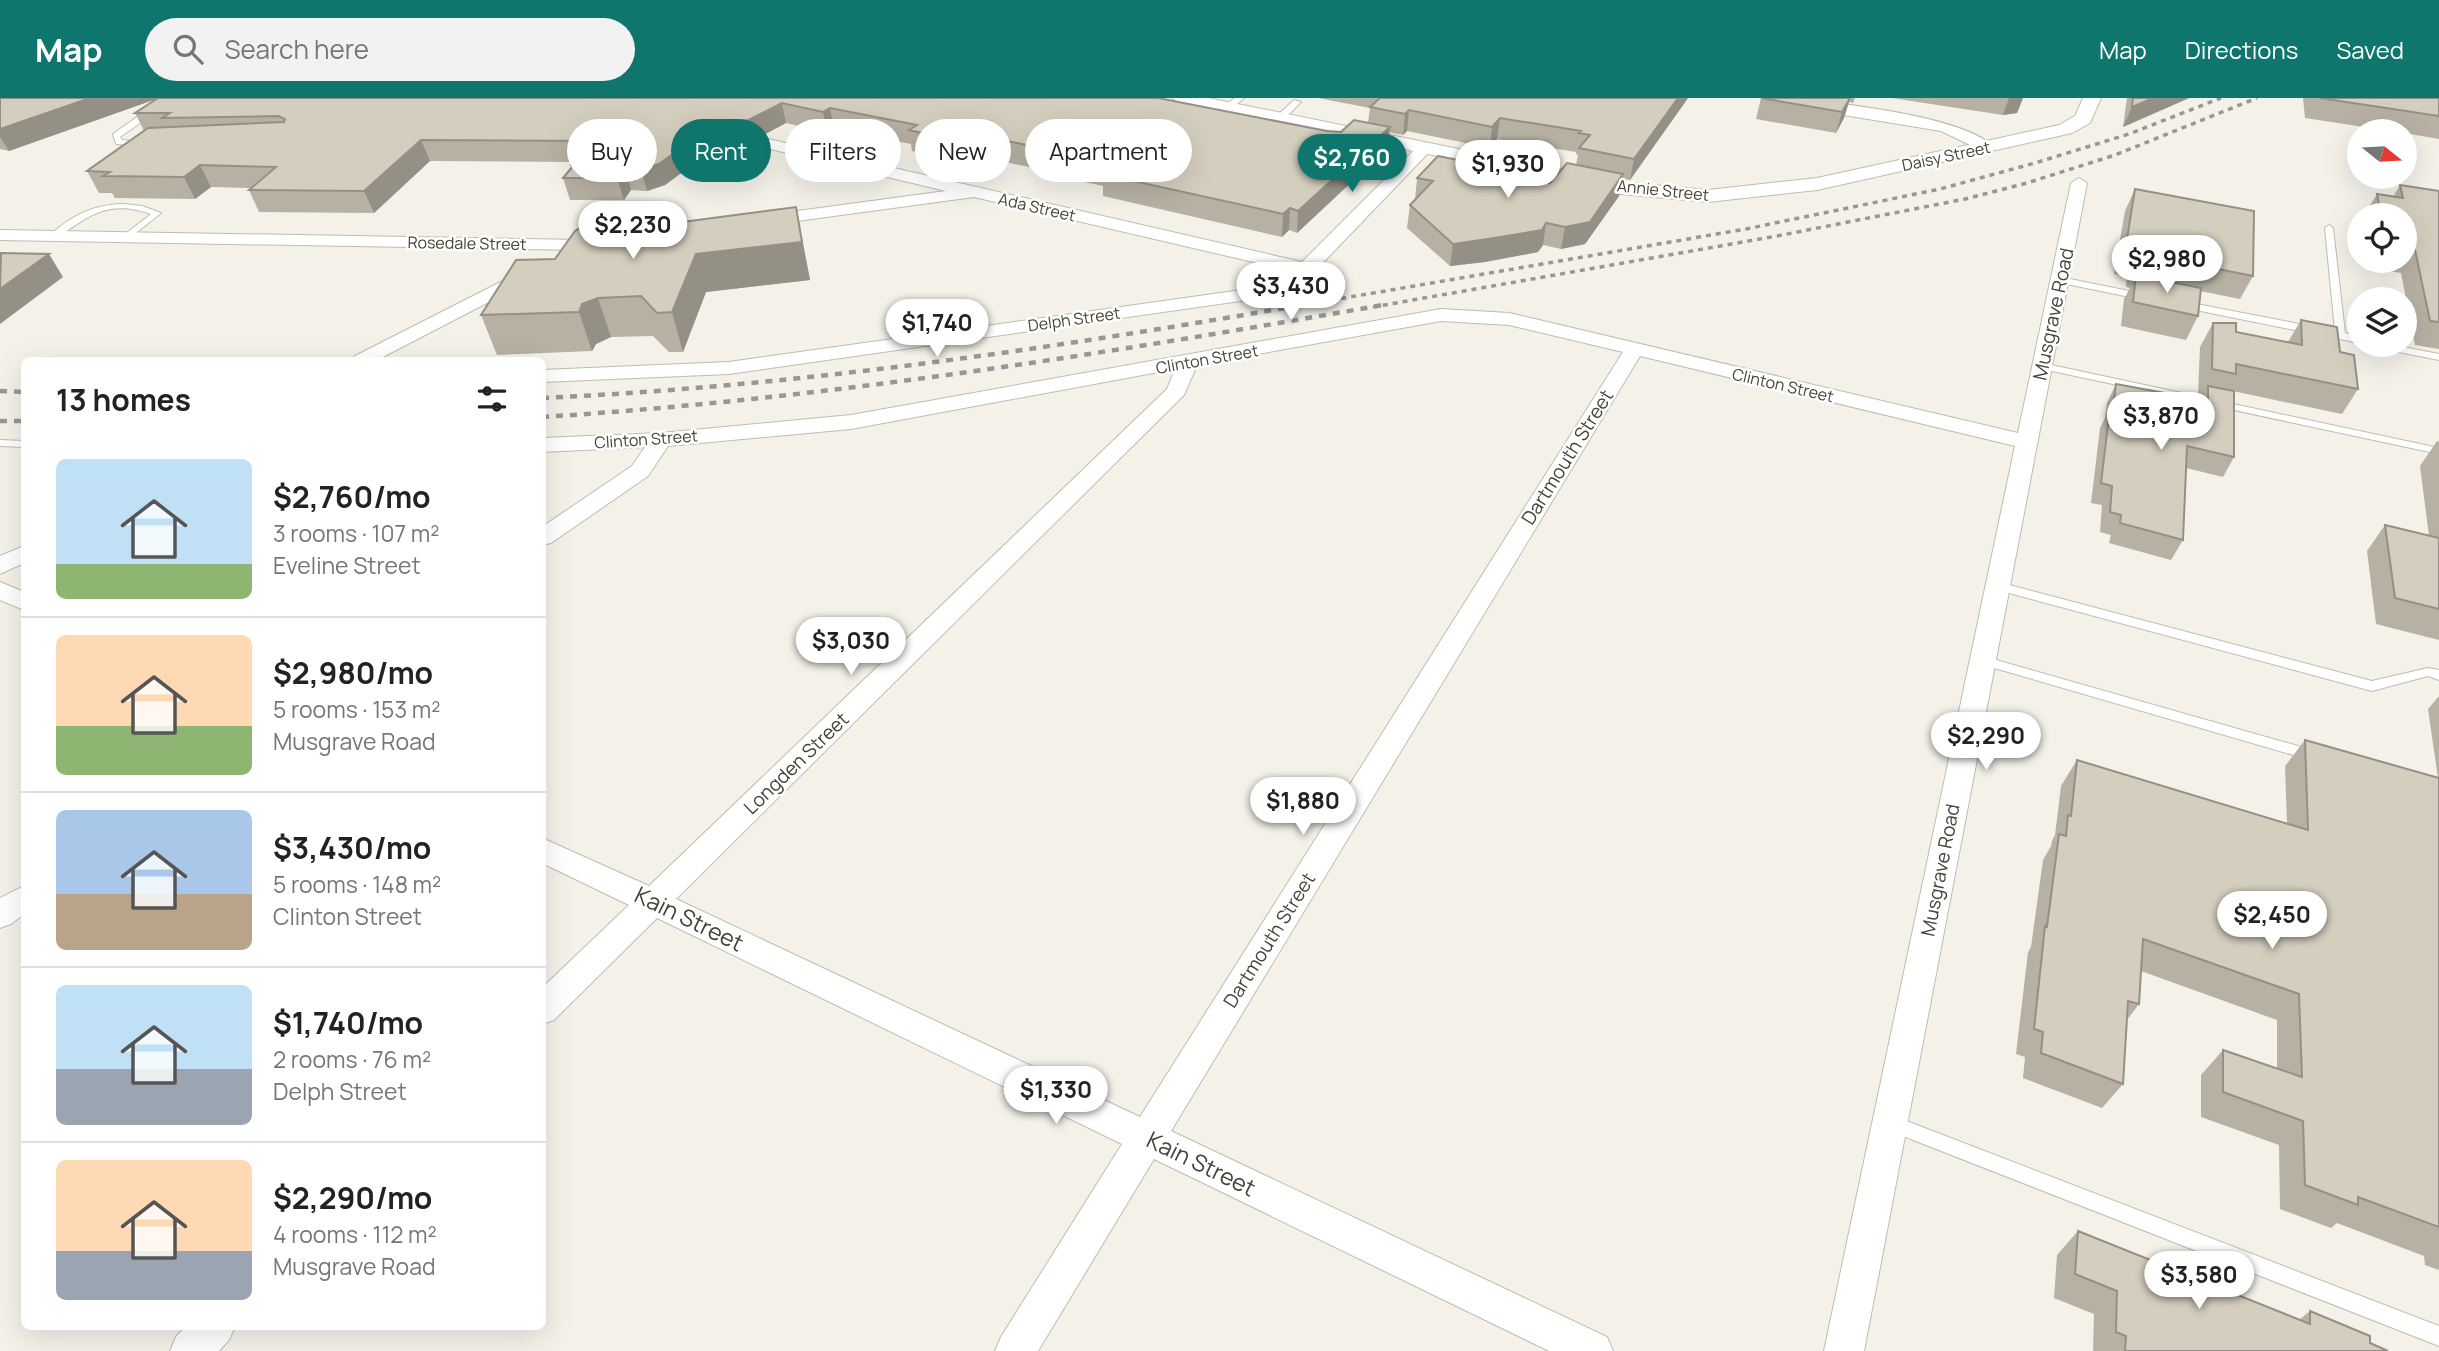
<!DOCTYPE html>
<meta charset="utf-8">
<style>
:root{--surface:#fff;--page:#f2f2f2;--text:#222;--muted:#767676;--line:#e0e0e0;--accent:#0f766e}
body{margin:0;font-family:Manrope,sans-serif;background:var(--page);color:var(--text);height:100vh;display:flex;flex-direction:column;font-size:26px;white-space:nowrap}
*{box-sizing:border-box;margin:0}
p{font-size:23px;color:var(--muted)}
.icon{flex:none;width:38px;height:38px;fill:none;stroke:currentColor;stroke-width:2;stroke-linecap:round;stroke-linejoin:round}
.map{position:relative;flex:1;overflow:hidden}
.panel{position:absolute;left:21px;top:259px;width:525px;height:973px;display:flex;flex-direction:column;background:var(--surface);border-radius:10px;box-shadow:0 7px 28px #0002}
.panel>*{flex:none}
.guide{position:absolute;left:567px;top:21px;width:665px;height:63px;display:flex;gap:14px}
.needle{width:46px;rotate:108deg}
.tools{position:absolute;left:2347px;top:21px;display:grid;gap:14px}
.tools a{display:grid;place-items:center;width:70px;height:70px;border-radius:50%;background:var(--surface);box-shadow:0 7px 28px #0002;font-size:35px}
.price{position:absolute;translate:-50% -60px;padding:0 16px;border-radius:24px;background:#fff;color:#222;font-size:23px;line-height:46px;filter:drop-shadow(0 2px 4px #0008)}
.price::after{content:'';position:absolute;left:50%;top:42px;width:21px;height:16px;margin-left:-10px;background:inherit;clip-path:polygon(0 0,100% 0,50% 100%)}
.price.on{background:var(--accent);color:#fff}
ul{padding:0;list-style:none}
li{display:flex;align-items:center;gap:21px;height:175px;padding:0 35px}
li+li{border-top:2px solid var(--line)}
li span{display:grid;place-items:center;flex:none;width:196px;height:140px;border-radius:10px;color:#555}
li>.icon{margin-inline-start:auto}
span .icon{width:84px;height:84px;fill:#fffc;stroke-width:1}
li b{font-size:30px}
h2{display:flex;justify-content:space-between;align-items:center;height:84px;padding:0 35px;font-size:30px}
.pill{padding:0 24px;border-radius:32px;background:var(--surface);box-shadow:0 7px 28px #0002;font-size:24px;line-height:63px}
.pill.on{background:var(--accent);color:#fff}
header{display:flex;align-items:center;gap:42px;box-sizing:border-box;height:98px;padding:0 35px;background:var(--accent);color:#fff}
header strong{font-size:33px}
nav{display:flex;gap:38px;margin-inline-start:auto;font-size:24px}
.search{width:490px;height:63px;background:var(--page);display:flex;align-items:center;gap:18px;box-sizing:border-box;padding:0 24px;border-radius:38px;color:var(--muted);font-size:26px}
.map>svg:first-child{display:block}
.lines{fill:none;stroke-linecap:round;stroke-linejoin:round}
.service-casing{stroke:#c1bcae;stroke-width:2}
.minor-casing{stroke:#c1bcae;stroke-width:2}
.tertiary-casing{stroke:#c1bcae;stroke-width:2}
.service{fill:#fff;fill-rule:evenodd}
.minor{fill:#fff;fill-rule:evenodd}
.tertiary{fill:#fff;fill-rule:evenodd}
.rail-far1{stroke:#979797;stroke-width:3.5;stroke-dasharray:5 5;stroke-linecap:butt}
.rail{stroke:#979797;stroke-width:4.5;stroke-dasharray:7 7;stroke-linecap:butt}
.wall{fill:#b6b1a3}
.shaded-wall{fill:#949085}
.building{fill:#d4cebe;stroke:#949085;stroke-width:2}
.labels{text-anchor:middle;stroke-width:5;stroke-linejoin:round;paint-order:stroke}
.far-street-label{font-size:16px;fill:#464237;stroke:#fff}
.street-label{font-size:19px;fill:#464237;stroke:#fff}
.near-street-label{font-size:23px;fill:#464237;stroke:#fff}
</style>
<header>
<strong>Map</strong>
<div class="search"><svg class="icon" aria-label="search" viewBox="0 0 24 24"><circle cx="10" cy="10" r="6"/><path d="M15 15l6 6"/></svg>Search here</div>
<nav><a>Map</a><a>Directions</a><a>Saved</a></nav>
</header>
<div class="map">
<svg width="2439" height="1253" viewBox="0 0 2439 1253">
<rect width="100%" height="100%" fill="#f3f1e8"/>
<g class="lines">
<defs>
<path id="service" d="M178,0h10l-45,23 -23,16 2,3 25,2v4l-31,-2 -3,-10 24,-17z
M1235,0h9l-13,11h-6v-4z
M1294,2l7,2 -18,18h-6v-4z
M124,106l18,2 19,7 -34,27 -3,-1v-4l27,-21c-42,-15 -62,1 -94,24l-8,-2c22,-20 45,-32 75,-32z
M2329,127l4,3 12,105 14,4v6l-178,-36 -5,-3 5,-3 154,30 -10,-103z
M2060,179l84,17 5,3 -5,3 -87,-18 -2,-2z
M2374,247h19l46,9v6l-60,-12z
M2042,265l397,85v6l-401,-86v-4z
M0,342l24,1v6l-24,-1z
M1998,484l374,99 56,-13 11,2v10l-11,-4 -56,15 -378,-102 -2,-3z
M1982,558l337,96 2,4 -7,5 -337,-98 -2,-3 2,-3z
M1891,1017l548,211v20l-554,-217 -3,-6 3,-6z"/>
<path id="minor" d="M1763,0c47,0 202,16 232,50l-8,5 -46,-22 -170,-28z
M768,41l534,123 118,-118h12l2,3 -121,126 -15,14 -16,8 -553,79 -187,8v-12l187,-8 541,-76 22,-15 -318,-74 -213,29 -6,-1 -3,-4 9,-5 185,-25 -184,-44 -2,-3 2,-3z
M2079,80l8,5 -223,1168h-40l191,-905 -375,-90 -469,775 436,206 6,14h-64l-395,-192 -116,192h-43l6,-14 121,-193 -465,-226 -103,102 -12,4v-36l87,-83 -87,-42v-25l107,48 518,-497 8,-20 -324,60 -183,17 -20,30 -97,67 -9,2v-18l90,-61 13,-19 -103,5v-14l119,-5 190,-18 590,-106 68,4 509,120 53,-250zM1441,223l68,4 114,27 -483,765 -464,-218 508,-504 13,-30z
M0,132l583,10 19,-2 9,5 -3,4 -25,3 -583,-10z
M530,169l7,2 2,4 -2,4 -160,83h-25l3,-4z
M24,448v17l-24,11v-18z
M0,484l24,10v18l-24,-10z
M24,788v28l-13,10 -11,4v-30z
M186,1228h49l-6,14 -10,11h-49l6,-14z"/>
<path id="tertiary" d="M1172,0h36l413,84 87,8 109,-12 242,-53 16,-9 8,-18h18l-11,25 -18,10 -255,57 -109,12 -87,-8 -440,-91z"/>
</defs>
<use href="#service" class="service-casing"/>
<use href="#minor" class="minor-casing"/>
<use href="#tertiary" class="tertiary-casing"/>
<use href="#service" class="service"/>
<use href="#minor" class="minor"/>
<use href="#tertiary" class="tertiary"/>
<path class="rail-far1" d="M1292,209l454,-78 194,-40 95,-26 94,-29 92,-36
M1373,209l404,-71 188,-37 62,-16 88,-28 142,-57"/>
<path class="rail" d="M0,293l24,1
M542,300c258,-12 506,-49 760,-93
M542,319c283,-18 561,-63 841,-112
M0,323h24"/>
</g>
<path class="wall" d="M0,0h1158l169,33 14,1 27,-9 2,-15 -52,-10h370l-58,82 -8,-1 -3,17 -34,48 -24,5 -18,-4 -5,7 -53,10 -35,4 -43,-38 3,-23 5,-5 2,-22 76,-11v5l57,11 26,-18 2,-10 -2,-1v-2l-79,-13 -7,9 -83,-17 -4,4 -14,-3 -1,16 -91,85 -8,-3 -7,7 -179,-41v-10l-55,-12v-3l-66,-14 -12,7 -58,-13 -1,-7 -77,-15 -7,3 -41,-9 -76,40h-15l-30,22 -18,6 -16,-1 -7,10h-54l-7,-22 9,-10 -1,-3 2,-3 -143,-1 -56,52 -115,-1 -10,-22 2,-2 -40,-1 -16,12 -80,-1 -3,-5h-13l-12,-22 57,-40 -9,-18 21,-14 -147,52 -9,-2z
M1761,0h94l-2,5 -4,-1 -5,16 -8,15 -80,-14z
M1892,0h131l-6,15 -14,2z
M2127,0h62l-66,29z
M2303,0h136v41l-35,-6v-2h-14l-85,-13z
M2400,87l39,6v158l-24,-4 -14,-72 -29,-5 -1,-7h33v-46h-40l13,-21 16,3z
M2135,91l118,87 -13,23 -40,-8 -2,25 -12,24 -65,-14 3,-27 6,-11 -4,-1 1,-11 -13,-2 11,-63z
M796,109l14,73 -104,12 -23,60h-14l-16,-16 -42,1 -15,7 -4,7 -95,4 -16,-40 74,-56 116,-36z
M2301,222l39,32 18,37 -16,25 -114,-24 6,67 -11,20 -37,-9 -3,72 -12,20 -62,-17 2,-8 -11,-3 2,-27 -11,-2 9,-75 5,-10 2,-15 9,-19 85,16 2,-5 -5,-1 2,-47 13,-24 23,9 52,10z
M2437,343l2,1v198l-63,-16 -9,-73 18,-26 44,11 -9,-70z
M2439,598v574l-14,-5 -1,-9 -87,-33 -6,5 -51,-19 -1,-64 -78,-28v-42l22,-25 54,18v-48l-136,-49 -2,33 -12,16 -4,64 -21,24 -79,-30 2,-21 -9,-3 12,-102 3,-5 12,-87 8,-14 1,-5 3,-6 6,-49 16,-26 210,63 -2,-57 20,-26 133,38 -10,-69z
M2078,1133l221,89 11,-9 60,32 18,8h-295l1,-37 -40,-16 3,-43z"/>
<path class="shaded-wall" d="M90,0h69l-150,53 -9,-14v-8z
M1678,0h10l-58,82 4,-21z
M1850,0l-6,20 -8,15 6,-21z
M2009,0h14l-6,15 -14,2z
M2153,0h36l-66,29 9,-20z
M782,5l4,20 -76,40 -5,-21z
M830,10l4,21 -7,3 -4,-20z
M1409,12l-2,21 -4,4 2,-21z
M1500,20l-3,21 -7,9 2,-21z
M1390,29l-2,21 -91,85 1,-22z
M979,37l3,22 -12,7 -2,-21z
M421,42l9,21 -56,52 -10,-22z
M689,44l6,21 -30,22 -18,6 -6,-22z
M200,67l11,22 -16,12 -11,-22z
M625,70l6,22 -7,10 -7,-22z
M1623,76l-4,22 -34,48 -24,5 4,-22z
M796,109l14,73 -104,12 -23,60 -11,-40 24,-58z
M1290,110l-1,22 -7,7 1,-23z
M1546,125l-3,22 -5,7 -53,10 -35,4 3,-22z
M49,156l14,23 -63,47v-35z
M598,200l13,39 -15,7 -4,7 -13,-39 3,-8z"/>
<path class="building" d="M0,0h90l-90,31z
M158,0h1000l169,33 14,1 13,-12 36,7 -92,84 -8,-3 -7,6 -181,-40 10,-7 -66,-14 4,-3 -71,-15 -11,8 -59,-13 8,-5 -87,-17 -7,4 -41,-9 -77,39h-16l-30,22 -18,5 -16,-1 -8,10h-54l10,-12 -2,-1 21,-24 -171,-1 -57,51 -115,-1 27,-23 -76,-2 -16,12 -81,-1 7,-4 -23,-1 61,-43 136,-6 1,-3 -7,-3 -116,2 8,-5h-35z
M1380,0h298l-44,61 -55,-11 11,-13 -11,-2 2,-2 -81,-13 -8,9 -83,-17 -4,4 -35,-7z
M1761,0h89l-8,14z
M2133,0h20l-21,9z
M2320,0h119v18z
M1438,58l55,11 -3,4 60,12 17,-20 56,11 -33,48 -25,5 -19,-4 -4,7 -54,9 -35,5 -43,-39 23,-24 -16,-3z
M2400,87l39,6v131l-9,-1 -15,-71 -11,-2v-33h-23l-4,-21 26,4z
M2135,91l119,22 -1,65 -50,-10 -1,10 -65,-12 1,-11 -13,-2z
M796,109l6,35 -106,12 -24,58 -15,1 -16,-17 -43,2 -16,6 -3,8 -98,3 35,-55 39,-1 20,-28 13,-8 81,-9 -2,10z
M1,155l48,1 -49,35z
M2136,177l65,13 -3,28 -65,-14z
M2301,222l36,7 3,25 14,3 4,34 -122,-25v10l-24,-5 1,-46h23v9l66,13z
M2116,286l92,17v-15l26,5v66l-47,-11 -4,94 -63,-17 1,-8 -11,-3 2,-26 -11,-3 9,-75 3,1z
M2385,427l54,13v71l-44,-11z
M2305,642l134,38v449l-81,-30v8l-53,-20 -2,-64 -80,-29v-42l79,27 -3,-83 -156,-55 -4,65 -11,-3 -5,83 -82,-31 2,-21 -9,-3 11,-103 2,1 12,-93 7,2 2,-21 3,1 6,-56 231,70z
M2078,1133l232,93v-13l60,25v7l18,8h-263l1,-15 -10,-4 1,-41 -42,-17z"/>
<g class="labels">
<g class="far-street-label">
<text transform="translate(1946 58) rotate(-12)" y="6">Daisy Street</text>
<text transform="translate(1663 92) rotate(6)" y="6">Annie Street</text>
<text transform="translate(1037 109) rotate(13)" y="6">Ada Street</text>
<text transform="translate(467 145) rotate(1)" y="6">Rosedale Street</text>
<text transform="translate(1074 221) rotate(-8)" y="6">Delph Street</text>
<text transform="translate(1207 261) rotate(-10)" y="6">Clinton Street</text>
<text transform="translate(1783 287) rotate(13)" y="6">Clinton Street</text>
<text transform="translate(646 341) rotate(-4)" y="6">Clinton Street</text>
</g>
<g class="street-label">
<text transform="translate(2053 216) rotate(-78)" y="7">Musgrave Road</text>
<text transform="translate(1567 359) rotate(-58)" y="7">Dartmouth Street</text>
<text transform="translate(796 665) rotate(-44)" y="7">Longden Street</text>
<text transform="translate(1940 772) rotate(-79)" y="7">Musgrave Road</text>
<text transform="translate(1269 842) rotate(-58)" y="7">Dartmouth Street</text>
</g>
<g class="near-street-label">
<text transform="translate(689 821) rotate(26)" y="8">Kain Street</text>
<text transform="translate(1201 1066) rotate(26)" y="8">Kain Street</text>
</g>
</g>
</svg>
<div class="tools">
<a><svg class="needle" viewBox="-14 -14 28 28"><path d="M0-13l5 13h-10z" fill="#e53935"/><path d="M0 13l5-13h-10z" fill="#767676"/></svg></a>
<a><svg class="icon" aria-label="locate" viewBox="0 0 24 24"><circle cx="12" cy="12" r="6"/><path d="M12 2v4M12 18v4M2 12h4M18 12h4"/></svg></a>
<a><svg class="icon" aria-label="layers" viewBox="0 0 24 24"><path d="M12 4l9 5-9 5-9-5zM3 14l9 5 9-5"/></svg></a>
</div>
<b class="price on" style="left:1352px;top:96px">$2,760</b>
<b class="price" style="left:1508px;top:102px">$1,930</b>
<b class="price" style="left:633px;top:163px">$2,230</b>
<b class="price" style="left:2167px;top:197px">$2,980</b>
<b class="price" style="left:1291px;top:224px">$3,430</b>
<b class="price" style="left:937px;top:261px">$1,740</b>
<b class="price" style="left:2161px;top:354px">$3,870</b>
<b class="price" style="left:851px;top:579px">$3,030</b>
<b class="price" style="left:1986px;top:674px">$2,290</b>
<b class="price" style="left:1303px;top:739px">$1,880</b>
<b class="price" style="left:2272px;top:853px">$2,450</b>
<b class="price" style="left:1056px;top:1028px">$1,330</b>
<b class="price" style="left:2199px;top:1213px">$3,580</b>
<div class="guide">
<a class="pill">Buy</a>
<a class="pill on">Rent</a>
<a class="pill">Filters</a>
<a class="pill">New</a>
<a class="pill">Apartment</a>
</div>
<section class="panel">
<h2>13 homes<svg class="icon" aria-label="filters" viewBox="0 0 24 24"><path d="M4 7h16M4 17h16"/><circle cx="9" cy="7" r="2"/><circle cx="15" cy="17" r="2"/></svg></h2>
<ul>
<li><span style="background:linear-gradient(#bfe0f5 75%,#8fb573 0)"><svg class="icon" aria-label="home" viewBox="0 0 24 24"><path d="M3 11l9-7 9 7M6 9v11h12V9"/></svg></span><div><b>$2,760/mo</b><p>3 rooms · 107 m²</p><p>Eveline Street</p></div></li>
<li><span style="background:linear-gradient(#ffd9b3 65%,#8fb573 0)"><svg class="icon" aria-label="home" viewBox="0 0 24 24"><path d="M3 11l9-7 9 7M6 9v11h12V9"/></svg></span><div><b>$2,980/mo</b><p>5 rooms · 153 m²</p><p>Musgrave Road</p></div></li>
<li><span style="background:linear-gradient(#a9c7e8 60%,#b9a48a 0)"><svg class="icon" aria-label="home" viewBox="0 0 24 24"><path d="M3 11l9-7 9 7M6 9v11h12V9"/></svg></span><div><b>$3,430/mo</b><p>5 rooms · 148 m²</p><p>Clinton Street</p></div></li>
<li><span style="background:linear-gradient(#bfe0f5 60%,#9aa5b1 0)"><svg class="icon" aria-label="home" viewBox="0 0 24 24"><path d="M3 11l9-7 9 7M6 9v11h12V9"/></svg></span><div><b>$1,740/mo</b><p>2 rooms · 76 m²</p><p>Delph Street</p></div></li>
<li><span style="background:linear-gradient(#ffd9b3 65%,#9aa5b1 0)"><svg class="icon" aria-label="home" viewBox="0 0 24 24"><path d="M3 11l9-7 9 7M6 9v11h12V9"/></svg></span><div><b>$2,290/mo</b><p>4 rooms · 112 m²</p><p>Musgrave Road</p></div></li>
</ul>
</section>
</div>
